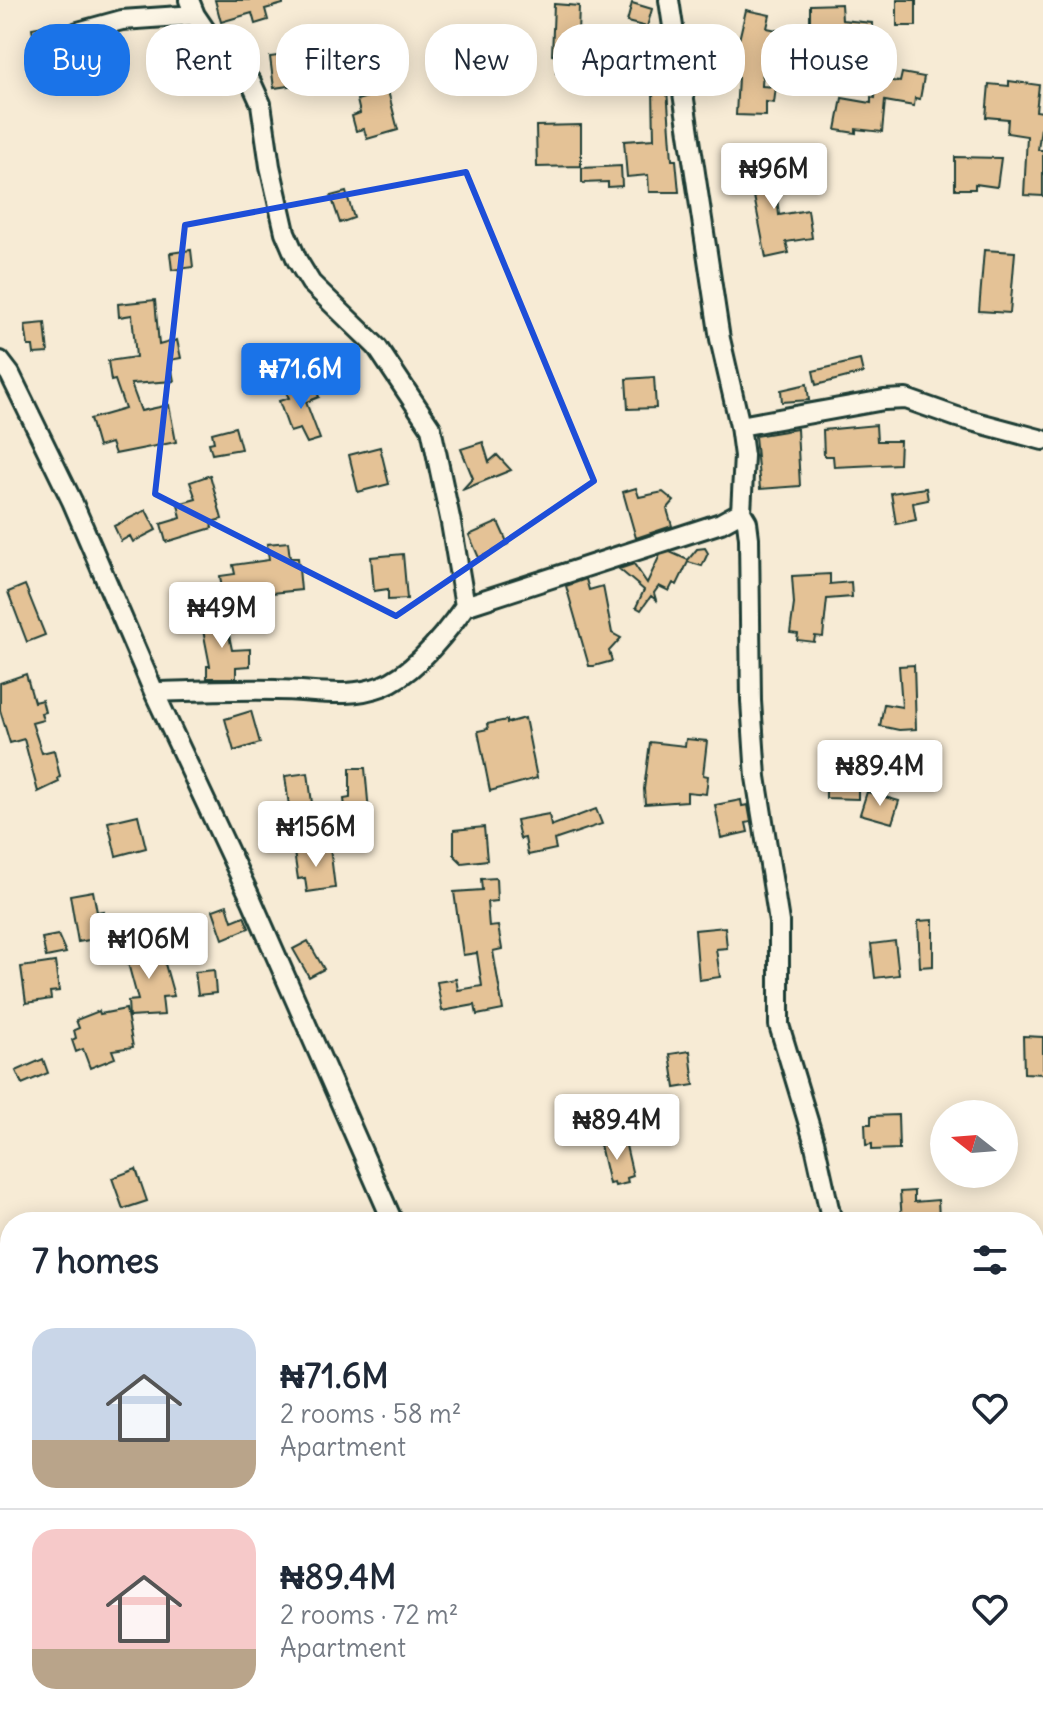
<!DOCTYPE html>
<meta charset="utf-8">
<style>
:root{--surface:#fff;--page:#f2f2f3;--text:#1f2937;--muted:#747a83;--line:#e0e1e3;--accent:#1a73e8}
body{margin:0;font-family:Delius,sans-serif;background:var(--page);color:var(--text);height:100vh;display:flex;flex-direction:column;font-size:30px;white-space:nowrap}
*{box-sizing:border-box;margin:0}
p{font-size:26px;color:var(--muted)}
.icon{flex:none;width:44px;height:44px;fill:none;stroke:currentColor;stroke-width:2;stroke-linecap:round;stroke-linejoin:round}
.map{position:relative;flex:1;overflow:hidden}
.sheet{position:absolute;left:0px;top:1212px;width:1044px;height:514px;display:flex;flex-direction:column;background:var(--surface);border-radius:32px 32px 0 0;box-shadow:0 4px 20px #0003}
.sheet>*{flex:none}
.top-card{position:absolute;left:24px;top:24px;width:996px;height:72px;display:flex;gap:16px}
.needle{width:52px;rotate:287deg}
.buttons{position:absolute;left:930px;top:1100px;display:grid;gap:16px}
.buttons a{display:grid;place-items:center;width:88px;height:88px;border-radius:50%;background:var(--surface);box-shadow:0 4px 20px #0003;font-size:40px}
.price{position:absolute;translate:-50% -68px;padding:0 18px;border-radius:8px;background:#fff;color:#222;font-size:26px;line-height:52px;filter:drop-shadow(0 2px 4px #0008)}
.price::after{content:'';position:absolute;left:50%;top:48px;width:24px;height:18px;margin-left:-12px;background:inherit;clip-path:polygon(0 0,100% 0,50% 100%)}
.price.selected{background:var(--accent);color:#fff}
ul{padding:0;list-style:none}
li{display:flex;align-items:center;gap:24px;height:200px;padding:0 32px}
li+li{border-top:2px solid var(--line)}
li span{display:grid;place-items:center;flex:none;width:224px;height:160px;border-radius:24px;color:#555}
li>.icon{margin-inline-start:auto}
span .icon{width:96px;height:96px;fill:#fffc;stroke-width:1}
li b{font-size:34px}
h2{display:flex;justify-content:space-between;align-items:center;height:96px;padding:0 32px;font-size:34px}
.chip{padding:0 28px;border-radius:32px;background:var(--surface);box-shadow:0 4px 20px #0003;font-size:28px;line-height:72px}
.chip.selected{background:var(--accent);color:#fff}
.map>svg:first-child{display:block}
.building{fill:#e4c296;stroke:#1f3d34;stroke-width:2}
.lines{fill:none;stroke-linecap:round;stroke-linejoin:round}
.minor-casing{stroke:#1f3d34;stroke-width:24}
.minor{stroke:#fcf5e5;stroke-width:18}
.marked{fill:none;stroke:#1d4ed8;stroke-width:6;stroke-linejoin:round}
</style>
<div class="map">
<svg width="1043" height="1725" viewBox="0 0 1043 1725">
<rect width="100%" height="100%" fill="#f7ebd5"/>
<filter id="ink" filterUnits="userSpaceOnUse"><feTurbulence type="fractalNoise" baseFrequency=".0125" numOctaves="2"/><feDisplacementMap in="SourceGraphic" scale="16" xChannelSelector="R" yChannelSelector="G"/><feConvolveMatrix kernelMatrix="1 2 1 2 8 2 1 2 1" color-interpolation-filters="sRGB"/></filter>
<g filter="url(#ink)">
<path class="building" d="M215,0h68v4l-18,5 3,11 -13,4 -3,-11 -31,9z
M897,0h19v26h-19z
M632,3l20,6 -5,18 -20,-5z
M554,4l25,2 -2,56 23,6 -3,15 -41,-10 5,-17 -9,-1z
M841,4l1,16 30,3v47l-13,2 -1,-13h-38l-1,16 -17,-1 2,-51h6v-18z
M746,10l24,5 -3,13 15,3 -5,22 -13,-2 -2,35 14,1 -2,16 -8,-1v14l-30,-1 3,-57 -4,-1z
M60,23l4,27 -28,5 -4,-27z
M306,52l4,31 -36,5 -4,-31z
M902,73l22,4 -4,22 -5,-1 -1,8 -29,-5 -3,31 -26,-3v4l-20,-3 6,-32 29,5v-6l4,1 2,-19 23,3z
M1009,81l30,4 -3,26 7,1 -5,38h5v46l-19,-1 3,-59 -20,-3 1,-14 -22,-2 3,-33 20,2z
M667,89l5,71h4l3,32h-30l-1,-17 -21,2 -3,-36 30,-2 -1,-49z
M388,91l10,39 -31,9 -3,-10 -8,2 -4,-15 8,-3 -3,-13z
M581,125v41l-44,1 -1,-41z
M955,157l46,1 -4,29 -22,-3v5h-20z
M773,160l6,55 29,-5 4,28 -26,4 3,11 -23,5 -12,-62h-5l-3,-33z
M621,166l1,20 -14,1v-5l-26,1v-15z
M346,192l8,26 -14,5 -9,-27z
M191,250l2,17 -21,3 -2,-17z
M984,250l31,2 -5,61 -31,-2z
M155,300l4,45 18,-5 4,18 -11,2 4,21 -43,3 10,27 28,-6 7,37 -61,12 -4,-11 -13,4 -8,-28 35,-10 -10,-29 -4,1 -3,-20 28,-4 -4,-42 -13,2 -1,-13z
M45,323l3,30 -14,1 -1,-8h-5l-3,-21z
M860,360l3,13 -47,12 -3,-14z
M654,377l2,31 -28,1 -2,-30z
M313,381l6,16 -13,5 14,37 -13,4 -7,-14 -10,3 -11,-31 10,-3 -3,-6z
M807,384l2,16 -27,2 -1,-12z
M876,425l1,16h23l-1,23 -65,3 -1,-11h-9l-1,-26z
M235,427l6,22 -29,5 -3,-11 5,-1 -2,-9z
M797,429l3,57 -40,3 -5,-53z
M483,442l6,20 8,-7 14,15 -49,20 11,-12 -12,-29z
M380,447l9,37 -31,8 -9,-37z
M210,475l12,44 -11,3 1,6 -46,14 -5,-18 20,-6 -3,-14 18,-5 -6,-17z
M636,488l3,9 24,-5 11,9 -7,8 5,17 -36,12 -13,-46z
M926,488l2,12 -15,3 3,17 -20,4 -5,-31z
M146,510l10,20 -23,12 -3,-6 -9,5 -7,-15z
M498,522l10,22 -29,14 -10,-23z
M288,542l2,16h8l3,32 -39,4 1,10 -38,5 -5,-33 15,-2 -2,-9 36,-5 -2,-16z
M705,548l3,5 -6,13 -14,-4 -11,23 -4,-2 -4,8 -10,-5 -5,7 2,7 -5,-4 -10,14 -5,-3 8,-17 -25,-21 15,-5 13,19 13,-28 10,-3 18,8 9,-11z
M403,554l4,45 -19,1v-11l-14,2 -3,-34z
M830,574v10l21,-2 1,15 -25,2 -4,38 -8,-1 -1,6 -17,-2 1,-6 -8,-1 4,-29 -2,-28z
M586,579l3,11 14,-4 9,47 9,5 -12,13 3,10 -18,5h-5l-23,-80z
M25,585l20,50 -18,7 -19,-50z
M225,615l7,35 18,-1v17l-14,1v11h-29v-12h3l-9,-46z
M914,665l2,64 -17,1 -19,-4 4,-22 18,3 -3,-41z
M26,674l8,28 8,-2 3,12 -4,1 2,7 -11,3 10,30 12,-3 6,27 -2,1 1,4 -21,10 -14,-53 -14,4 -10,-33v-27z
M251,711l9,32 -26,8 -9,-32z
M525,718l12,60 -47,13 -12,-60 10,-2 -1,-5 20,-4v3z
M686,739l21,2 -4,34 5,1 -2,18 -19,-2v9l-42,3 -1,-15 6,-47 35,4z
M350,768h15l4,44 -23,3 -2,-16 6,-1z
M308,773l6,45 -23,3 -6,-45z
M826,778l32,1v20l-32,-1z
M867,792l32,9 -7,22 -32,-9z
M741,800l1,6 6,-1 3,17 -5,1 2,9 -27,6 -6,-33z
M596,809l6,15 -48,16 2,9 -28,6 -3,-17 -5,1 -4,-19 33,-6 2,12z
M138,815l8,33 -30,8 -8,-34z
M484,827l3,33 -25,3 -8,-8v-25z
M330,847l5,41 -28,4 -2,-14 -7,1 -4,-27z
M496,878l1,23 -10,1 2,25 9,-1 4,23 -9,2 10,59 -26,5 -2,-10 -33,6 -5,-29 19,-3 2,11 24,-4 -5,-33 -14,2 -9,-63 28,-2 -1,-11z
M93,891l4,21 6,-1 3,17 -7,1 1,9 -22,4 -8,-47z
M227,905l5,16 12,-5 5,12 -26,11 -10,-29z
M933,920v46l-13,1 -2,-46z
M725,927l2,21 -11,1 4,28 -21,3 -4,-50z
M58,935l8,18 -20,4 -4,-19z
M149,941l2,7 9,-2 14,50 -12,1 2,18 -35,2 -1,-16 10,-1 -12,-44 10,-3 -2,-7z
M308,941l16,28 -15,8 -16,-28z
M895,941l4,34 -24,3 -4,-34z
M55,962l4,29 -9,1 1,7 -25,4 -5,-36z
M214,970l2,23 -18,2 -3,-23z
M126,1009l7,38 -21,3 3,8 -25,10 -7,-19 -7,3 -4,-12 4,-2 -2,-8 5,-2 -3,-8 23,-9 1,3z
M1023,1036l20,1v37l-19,-1z
M690,1051l4,34 -19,3 -5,-34z
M43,1059l5,14 -26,11 -6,-13z
M898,1115l1,34 -27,1v-6l-6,1 -1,-21h6v-8z
M624,1137l9,39 -6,2 1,5 -13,3 -1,-3 -5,1 -9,-39z
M136,1169l11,32 -24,8 -11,-31z
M914,1191v11l24,-2 1,18 -37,4 -2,-30z"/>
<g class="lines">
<defs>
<path id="minor" d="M189,0l6,15 23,34 33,33 10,22 9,62 15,66 12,28 14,23 66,64 54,81 20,95 14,83
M669,0l51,339 20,87
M78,32l44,-12 73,-5
M0,361l10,13 62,127 82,191 98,209 141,321
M154,692c41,-1 82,-3 123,-2 35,0 71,9 105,-4 32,-12 64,-53 83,-80l256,-83 20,-11
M832,1222l-18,-81 -35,-116v-103l-23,-145 -5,-76 -2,-163 -2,-16 -6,-10 3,-56 -4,-30 144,-26 22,-1 51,18 86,23
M0,1342l10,4
M1034,1381h9
M1034,1620l9,3
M613,1716l4,9
M64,1725l1,-9"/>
</defs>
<use href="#minor" class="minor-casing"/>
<use href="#minor" class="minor"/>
</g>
</g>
<path class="marked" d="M466,172l128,309 -198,135 -241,-122 30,-269z"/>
</svg>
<div class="buttons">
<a><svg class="needle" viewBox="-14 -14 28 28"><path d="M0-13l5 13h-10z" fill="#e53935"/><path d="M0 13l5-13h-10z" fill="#747a83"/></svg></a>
</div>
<b class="price" style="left:774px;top:211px">₦96M</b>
<b class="price selected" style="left:301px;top:411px">₦71.6M</b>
<b class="price" style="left:222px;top:650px">₦49M</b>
<b class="price" style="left:880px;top:808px">₦89.4M</b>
<b class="price" style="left:316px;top:869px">₦156M</b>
<b class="price" style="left:149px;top:981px">₦106M</b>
<b class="price" style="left:617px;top:1162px">₦89.4M</b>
<div class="top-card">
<a class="chip selected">Buy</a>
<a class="chip">Rent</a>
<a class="chip">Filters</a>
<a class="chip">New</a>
<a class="chip">Apartment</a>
<a class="chip">House</a>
</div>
<section class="sheet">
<h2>7 homes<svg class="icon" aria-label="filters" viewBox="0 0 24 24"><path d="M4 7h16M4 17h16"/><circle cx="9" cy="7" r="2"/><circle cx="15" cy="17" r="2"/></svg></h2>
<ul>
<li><span style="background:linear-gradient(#c9d6e8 70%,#b9a48a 0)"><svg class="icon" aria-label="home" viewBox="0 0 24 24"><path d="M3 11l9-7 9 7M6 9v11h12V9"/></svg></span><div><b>₦71.6M</b><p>2 rooms · 58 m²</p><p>Apartment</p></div><svg class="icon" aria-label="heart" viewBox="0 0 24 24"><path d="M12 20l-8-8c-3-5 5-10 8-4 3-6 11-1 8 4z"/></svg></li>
<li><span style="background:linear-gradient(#f6c9c9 75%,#b9a48a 0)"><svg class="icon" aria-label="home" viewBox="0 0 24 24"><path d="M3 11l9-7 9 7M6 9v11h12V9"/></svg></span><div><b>₦89.4M</b><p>2 rooms · 72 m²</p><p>Apartment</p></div><svg class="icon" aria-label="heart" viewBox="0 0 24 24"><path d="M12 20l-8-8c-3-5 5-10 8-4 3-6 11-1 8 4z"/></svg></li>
</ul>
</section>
</div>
